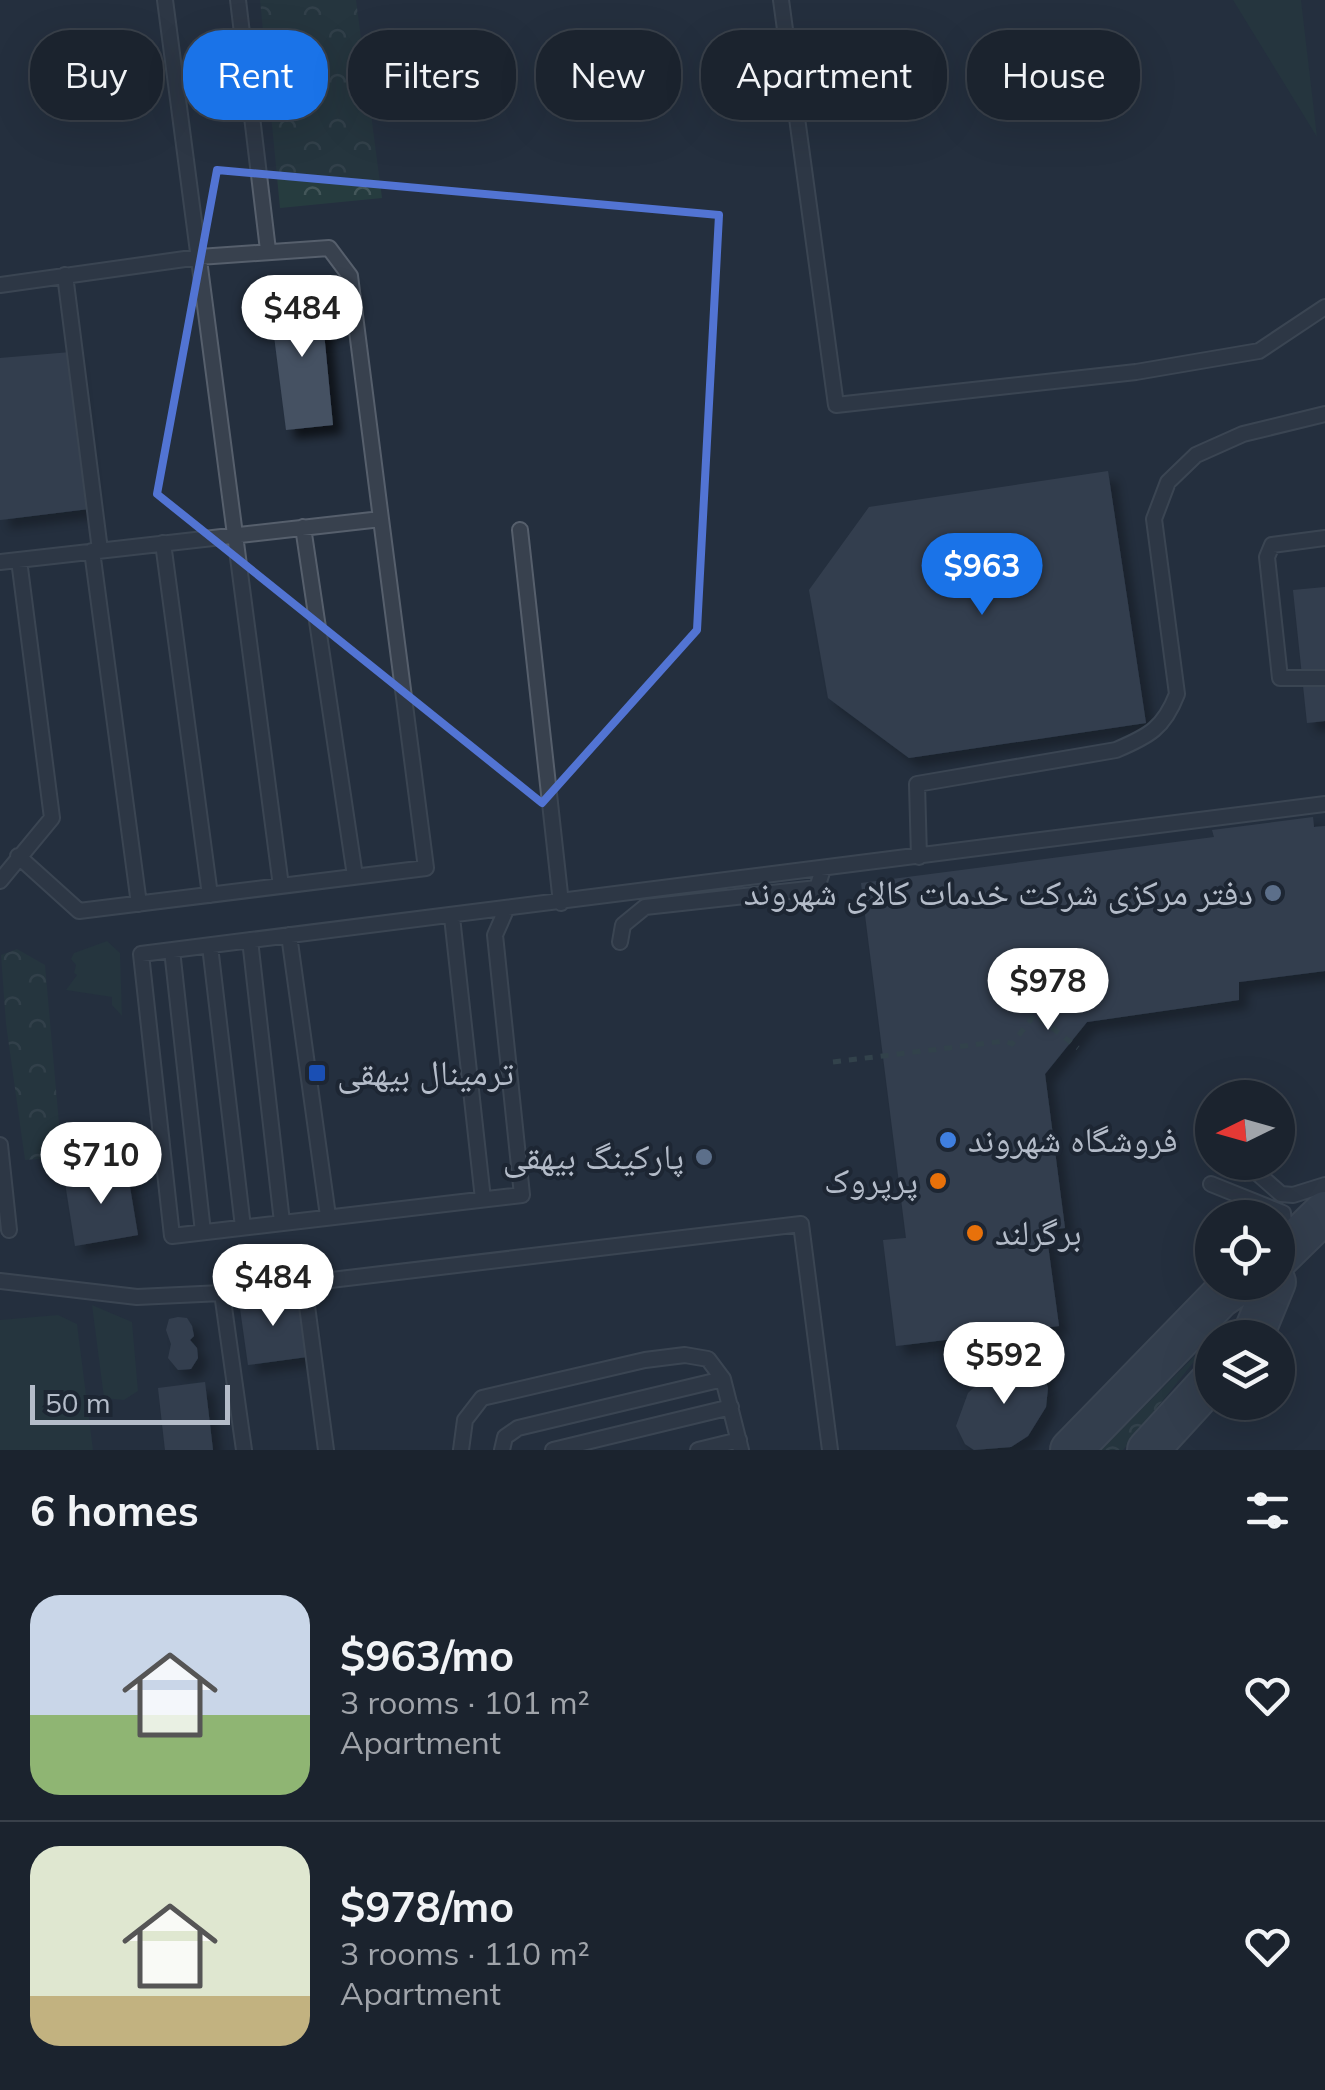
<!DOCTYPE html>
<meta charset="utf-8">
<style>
:root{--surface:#1b232e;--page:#242b36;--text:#f1f3f6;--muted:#a0a4aa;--line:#39404a;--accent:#1a73e8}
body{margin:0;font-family:Mulish,"Noto Naskh Arabic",sans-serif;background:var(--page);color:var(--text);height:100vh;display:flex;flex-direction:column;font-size:38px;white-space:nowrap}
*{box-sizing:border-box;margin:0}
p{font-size:32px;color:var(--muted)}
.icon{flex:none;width:55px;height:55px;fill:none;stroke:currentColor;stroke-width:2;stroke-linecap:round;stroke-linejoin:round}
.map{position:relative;height:1450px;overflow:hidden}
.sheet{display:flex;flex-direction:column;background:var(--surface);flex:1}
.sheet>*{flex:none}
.banner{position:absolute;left:30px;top:30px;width:1265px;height:90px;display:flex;gap:20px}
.needle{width:65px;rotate:265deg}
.buttons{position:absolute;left:1195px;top:1080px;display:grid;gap:20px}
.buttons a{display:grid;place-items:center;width:100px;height:100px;border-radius:50%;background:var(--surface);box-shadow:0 10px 40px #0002,0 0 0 2px var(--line);font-size:50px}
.scale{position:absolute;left:30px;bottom:25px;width:200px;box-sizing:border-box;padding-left:10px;border:5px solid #b4bcc9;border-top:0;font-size:28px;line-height:35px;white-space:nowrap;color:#b4bcc9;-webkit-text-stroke:8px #1d2633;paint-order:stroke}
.price{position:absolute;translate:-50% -85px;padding:0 22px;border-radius:35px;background:#fff;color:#222;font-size:32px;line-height:65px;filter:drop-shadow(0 2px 5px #0008)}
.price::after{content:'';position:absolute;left:50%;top:60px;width:30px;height:22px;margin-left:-15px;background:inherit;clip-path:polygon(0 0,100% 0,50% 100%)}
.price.selected{background:var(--accent);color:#fff}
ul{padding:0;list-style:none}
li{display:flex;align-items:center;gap:30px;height:250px;padding:0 30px}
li+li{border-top:2px solid var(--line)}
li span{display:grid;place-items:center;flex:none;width:280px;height:200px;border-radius:30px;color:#555}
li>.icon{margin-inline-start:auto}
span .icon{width:120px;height:120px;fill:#fffc;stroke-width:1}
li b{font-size:42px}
h2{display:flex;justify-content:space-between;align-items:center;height:120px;padding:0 30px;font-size:42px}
.pill{padding:0 35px;border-radius:40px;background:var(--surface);box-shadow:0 10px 40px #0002,0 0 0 2px var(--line);font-size:35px;line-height:90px}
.pill.selected{background:var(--accent);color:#fff}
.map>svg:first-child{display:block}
.green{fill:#263c3f}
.forest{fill:url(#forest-crowns)}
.building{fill:#455162;filter:url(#shadow)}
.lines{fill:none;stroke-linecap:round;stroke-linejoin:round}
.lane-casing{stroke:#565f6c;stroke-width:18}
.secondary-casing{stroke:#565f6c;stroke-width:44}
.path{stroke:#44595c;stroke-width:5;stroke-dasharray:8 8;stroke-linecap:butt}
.lane{stroke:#38414e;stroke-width:14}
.secondary{stroke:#465061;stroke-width:40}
.tree{fill:#4b6a5d}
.marked{fill:none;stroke:#5274d3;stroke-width:8;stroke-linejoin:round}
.service-dot{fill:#5c6f8a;stroke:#1d2633;stroke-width:4}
.transit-dot{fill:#1a4fb4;stroke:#1d2633;stroke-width:4}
.shop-dot{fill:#3f7fe0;stroke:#1d2633;stroke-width:4}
.food-dot{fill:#e8710a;stroke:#1d2633;stroke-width:4}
.labels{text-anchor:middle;stroke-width:8;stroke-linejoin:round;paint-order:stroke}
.poi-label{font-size:35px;fill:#b4bcc9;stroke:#1d2633;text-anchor:end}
</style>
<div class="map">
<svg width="1325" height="1450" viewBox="0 0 1325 1450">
<defs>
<pattern id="forest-crowns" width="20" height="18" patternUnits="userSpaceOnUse" patternTransform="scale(2.5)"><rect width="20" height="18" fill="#263c3f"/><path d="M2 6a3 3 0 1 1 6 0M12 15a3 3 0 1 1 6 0" fill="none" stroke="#435659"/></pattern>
<filter id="shadow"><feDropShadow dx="9" dy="9" stdDeviation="5" flood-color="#0009"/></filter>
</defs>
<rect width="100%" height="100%" fill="#242f3e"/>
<path class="green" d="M1233,0h68l16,137z
M107,941l13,12 2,63 -10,-11v-8l-46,-7 11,-15 -3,-2 2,-8 -5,-6 3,-6z
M92,1305l40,17 6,69 -14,9 -20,-2z
M58,1315l19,9 16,126h-93v-130z"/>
<path class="forest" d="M260,0h96l26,198 -102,10z
M17,949l28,16 17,192 -37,3 -19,-136 -5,-69z
M1212,1339l-89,111h-22z"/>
<path class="building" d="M320,291l13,134 -47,5 -17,-133z
M71,352l18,157 -89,11v-162z
M1108,471l38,252 -237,35 -81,-60 -19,-108 60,-83z
M1325,587v134l-18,2 -14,-133z
M1313,817l1,10 11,-1v145l-86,11v18l-152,22 -42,52 20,154 -19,2 13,96 -163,20 -13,-106 23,-2 -45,-355 353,-46 -2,-7z
M127,1169l11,66 -63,11 -11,-70z
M299,1293l8,64 -59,8 -9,-64z
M178,1317l9,1 5,8 2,10 -4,4 7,8 1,10 -7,11 -13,1 -10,-12 3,-14 -5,-14 3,-11z
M1015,1359l16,4 12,8 5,17 -2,19 -18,29 -17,11 -37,3 -9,-6 -9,-18 12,-33 19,-18z
M205,1382l8,68h-48l-7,-62z"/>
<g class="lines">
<defs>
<path id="lane" d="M165,0l116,886
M238,0l30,250
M781,0l55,405 300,-33 123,-21 66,-44
M65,275l35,275
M0,285l199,-28 130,-9 21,28 31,243 -381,43
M303,527l52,349
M520,530l41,373
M1325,538l-53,7 -5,12 13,121h45
M163,543l47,352
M92,551l47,353
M18,856l61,55 347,-43 -45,-349
M919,857l-2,-73 199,-34c33,-14 48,-22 61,-56l-23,-175 14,-37 28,-27 47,-21 82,-20
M0,881l52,-63 -33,-258
M506,910l-11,25 27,260 -350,41 -31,-282 1184,-150
M452,917l31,282
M289,935l39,281
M250,940l32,282
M620,942l3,-17 22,-18 172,-19 6,-19
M210,946l33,281
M172,950l31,282
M0,1145l9,85
M1248,1165l33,29 12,1 32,-10
M1211,1184l72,29 3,27
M0,1281l137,16 85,-4 579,-69 29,226
M304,1283l22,167
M222,1293l22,157
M461,1450l4,-30 17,-22 163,-38 40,-5 23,4 15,20 18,71
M502,1450l3,-13 13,-9 205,-49
M553,1450l178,-43
M698,1450l41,-10"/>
<path id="secondary" d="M1278,1258l47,-46
M1252,1338l23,-56
M1071,1450l149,-153 22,-15
M1148,1450l64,-70"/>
</defs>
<use href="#lane" class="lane-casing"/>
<use href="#secondary" class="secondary-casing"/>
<path class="path" d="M1027,1008l51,40
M833,1062l172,-21 7,3 44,-57 34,-6 -1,-10"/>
<use href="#lane" class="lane"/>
<use href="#secondary" class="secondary"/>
</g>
<circle class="tree" cx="105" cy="1137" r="10"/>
<path d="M0 0H1325V1450H0ZM217,170l502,45 -22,415 -155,173 -385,-309z" fill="#242f3e" fill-opacity=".55" fill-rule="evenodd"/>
<path class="marked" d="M217,170l502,45 -22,415 -155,173 -385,-309z"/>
<g class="service-dot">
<circle cx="1273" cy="893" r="10"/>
<circle cx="704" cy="1157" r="10"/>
</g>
<rect class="transit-dot" x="307" y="1063" width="20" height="20" rx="5"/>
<circle class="shop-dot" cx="948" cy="1140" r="10"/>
<g class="food-dot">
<circle cx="938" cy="1181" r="10"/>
<circle cx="975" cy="1233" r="10"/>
</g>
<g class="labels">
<g class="poi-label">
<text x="1253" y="905">دفتر مرکزی شرکت خدمات کالای شهروند</text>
<text x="337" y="1085" text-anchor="start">ترمینال بیهقی</text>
<text x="968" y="1152" text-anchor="start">فروشگاه شهروند</text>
<text x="684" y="1169">پارکینگ بیهقی</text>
<text x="918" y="1193">پرپروک</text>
<text x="995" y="1245" text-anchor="start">برگرلند</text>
</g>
</g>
</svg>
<div class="buttons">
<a><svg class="needle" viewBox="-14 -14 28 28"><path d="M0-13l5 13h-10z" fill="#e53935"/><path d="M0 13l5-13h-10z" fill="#a0a4aa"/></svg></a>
<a><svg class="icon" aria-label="locate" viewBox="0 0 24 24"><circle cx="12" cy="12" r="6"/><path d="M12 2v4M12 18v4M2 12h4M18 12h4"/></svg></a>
<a><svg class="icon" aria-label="layers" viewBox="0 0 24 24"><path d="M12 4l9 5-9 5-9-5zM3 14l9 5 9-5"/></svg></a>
</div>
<div class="scale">50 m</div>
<b class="price" style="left:302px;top:360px">$484</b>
<b class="price selected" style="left:982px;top:618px">$963</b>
<b class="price" style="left:1048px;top:1033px">$978</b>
<b class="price" style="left:101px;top:1207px">$710</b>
<b class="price" style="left:273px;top:1329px">$484</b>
<b class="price" style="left:1004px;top:1407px">$592</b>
<div class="banner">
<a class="pill">Buy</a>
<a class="pill selected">Rent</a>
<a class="pill">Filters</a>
<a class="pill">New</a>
<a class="pill">Apartment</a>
<a class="pill">House</a>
</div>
</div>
<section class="sheet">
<h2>6 homes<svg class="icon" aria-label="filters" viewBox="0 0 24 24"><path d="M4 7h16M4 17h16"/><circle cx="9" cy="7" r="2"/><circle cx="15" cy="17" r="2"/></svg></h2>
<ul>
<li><span style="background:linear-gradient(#c9d6e8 60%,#8fb573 0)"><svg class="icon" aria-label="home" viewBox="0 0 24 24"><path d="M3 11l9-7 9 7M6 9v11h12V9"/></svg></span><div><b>$963/mo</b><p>3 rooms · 101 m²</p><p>Apartment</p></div><svg class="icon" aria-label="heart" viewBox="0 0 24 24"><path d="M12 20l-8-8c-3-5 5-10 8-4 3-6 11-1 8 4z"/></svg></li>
<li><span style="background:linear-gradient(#dfe7d0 75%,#c2b280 0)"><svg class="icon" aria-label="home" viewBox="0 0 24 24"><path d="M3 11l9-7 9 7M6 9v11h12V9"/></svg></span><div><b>$978/mo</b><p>3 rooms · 110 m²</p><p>Apartment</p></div><svg class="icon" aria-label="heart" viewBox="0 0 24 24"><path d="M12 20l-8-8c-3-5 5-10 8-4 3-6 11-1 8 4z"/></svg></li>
</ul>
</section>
